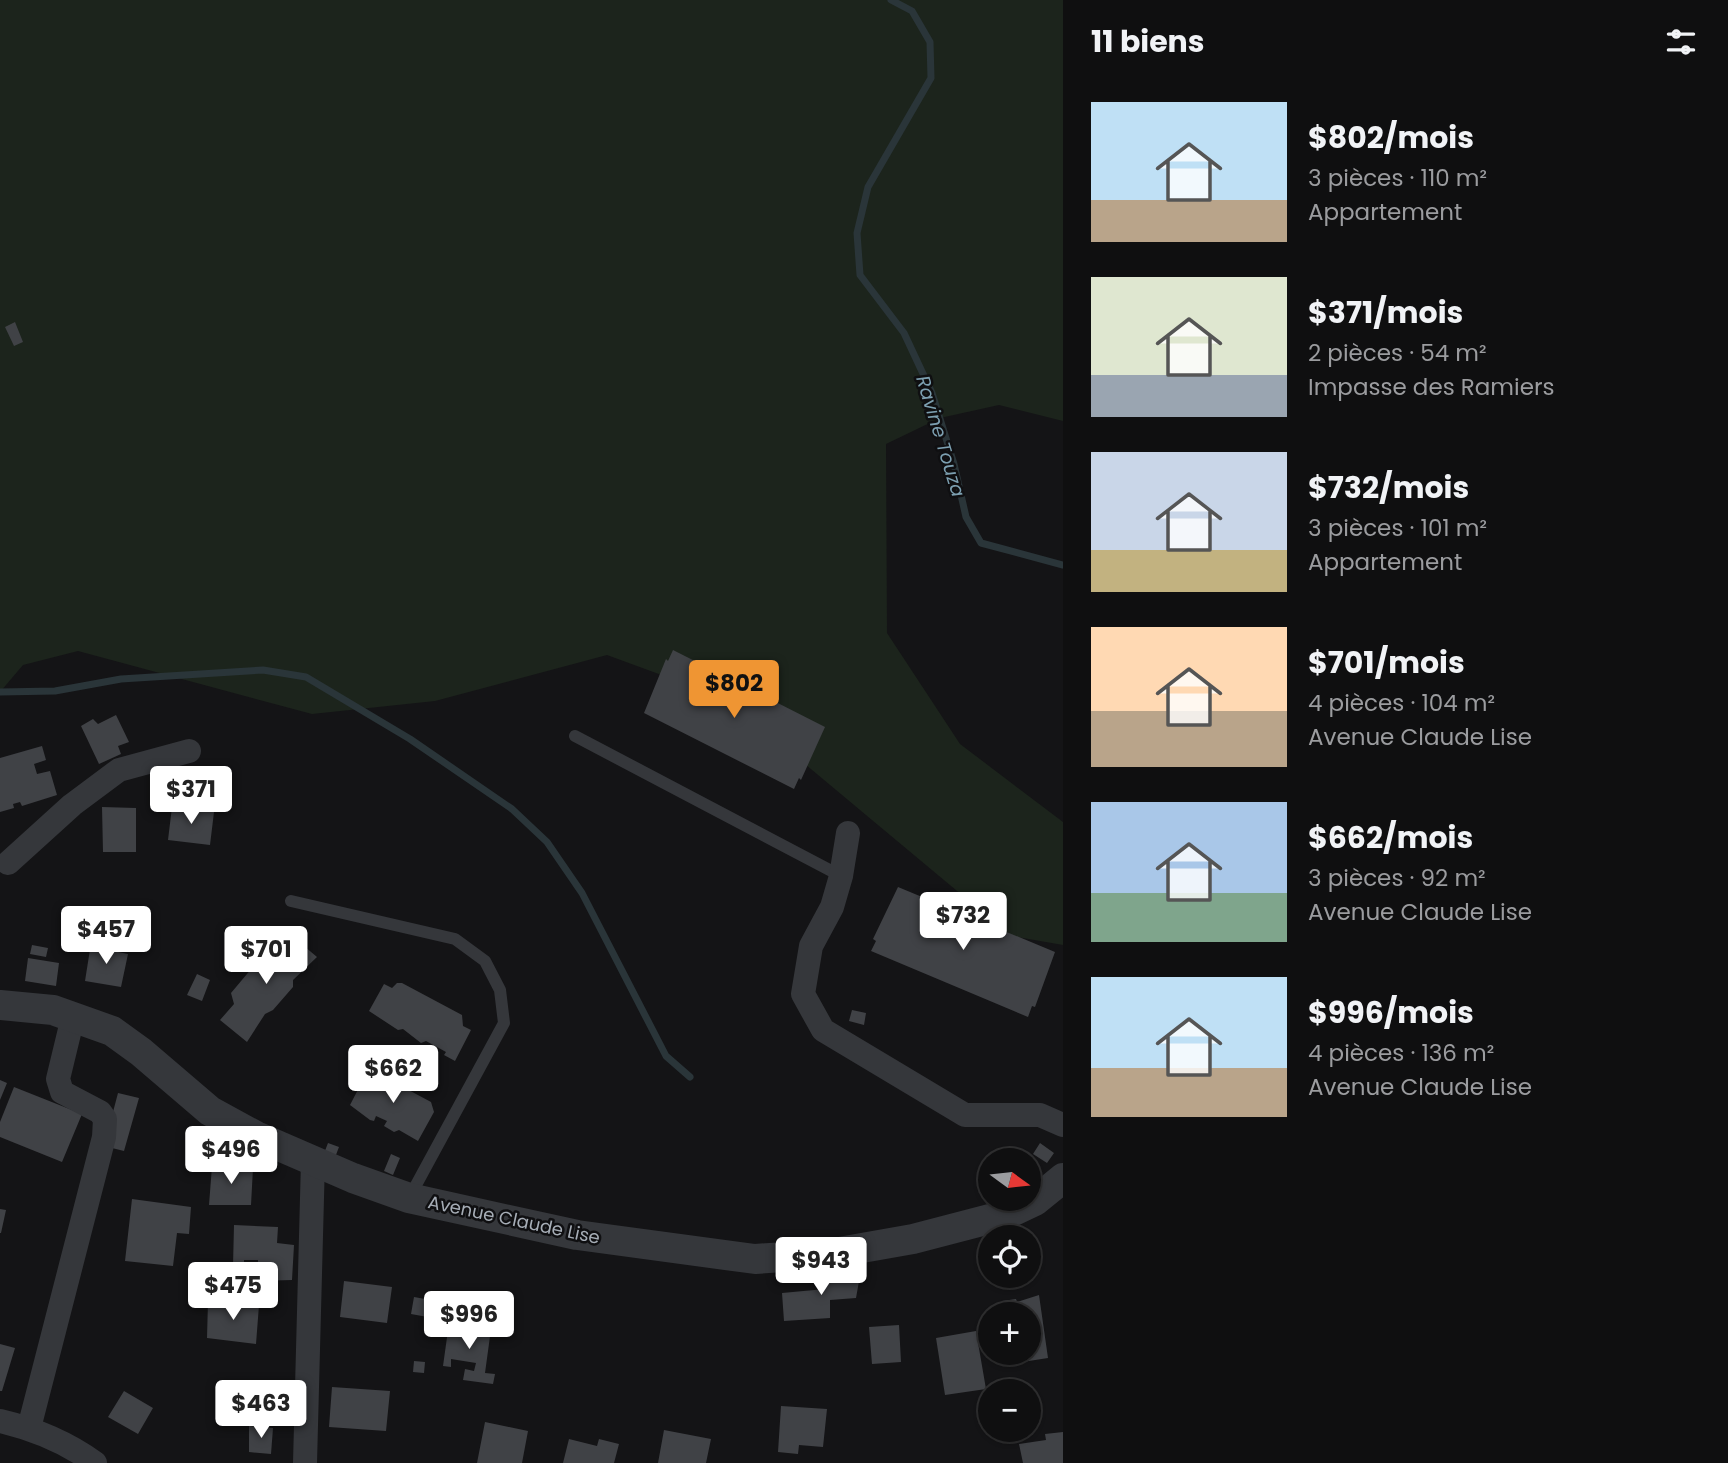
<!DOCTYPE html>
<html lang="fr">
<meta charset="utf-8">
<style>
:root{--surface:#0f0f10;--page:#181819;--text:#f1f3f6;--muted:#9b9c9f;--line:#2f2f30;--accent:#ef9533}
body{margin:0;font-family:Poppins,sans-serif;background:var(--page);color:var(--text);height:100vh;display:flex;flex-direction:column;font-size:26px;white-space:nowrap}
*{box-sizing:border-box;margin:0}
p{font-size:23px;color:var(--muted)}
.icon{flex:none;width:38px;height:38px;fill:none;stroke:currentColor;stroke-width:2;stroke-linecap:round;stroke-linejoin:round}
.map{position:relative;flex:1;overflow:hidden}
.side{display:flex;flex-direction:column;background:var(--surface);width:665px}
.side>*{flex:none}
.needle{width:46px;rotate:105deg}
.controls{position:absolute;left:978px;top:1148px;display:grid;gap:14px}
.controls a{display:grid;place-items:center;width:63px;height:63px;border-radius:50%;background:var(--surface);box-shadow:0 2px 5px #0004,0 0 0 2px var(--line);font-size:35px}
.price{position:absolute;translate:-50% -60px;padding:0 16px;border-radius:7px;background:#fff;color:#222;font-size:23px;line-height:46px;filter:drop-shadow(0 2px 4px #0008)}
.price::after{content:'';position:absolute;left:50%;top:42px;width:21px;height:16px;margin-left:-10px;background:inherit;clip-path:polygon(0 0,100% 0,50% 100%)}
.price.active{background:var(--accent);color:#111}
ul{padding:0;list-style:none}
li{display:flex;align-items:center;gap:21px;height:175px;padding:0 28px}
li span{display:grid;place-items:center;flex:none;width:196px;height:140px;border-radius:0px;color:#555}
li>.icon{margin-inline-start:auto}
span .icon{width:84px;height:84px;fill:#fffc;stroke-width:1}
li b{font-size:30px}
h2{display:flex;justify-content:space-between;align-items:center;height:84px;padding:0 28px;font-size:30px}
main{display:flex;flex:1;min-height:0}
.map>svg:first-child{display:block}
.green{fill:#1c241c}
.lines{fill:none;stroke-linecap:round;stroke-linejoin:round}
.stream{stroke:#2a3539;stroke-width:7}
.building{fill:#404246}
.service{stroke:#35373b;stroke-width:12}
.minor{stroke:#35373b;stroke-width:24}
.tertiary{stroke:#35373b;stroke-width:30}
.labels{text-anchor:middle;stroke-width:5;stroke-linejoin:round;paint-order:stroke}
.street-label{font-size:18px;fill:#a6adb6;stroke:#0f0f11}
.water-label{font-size:19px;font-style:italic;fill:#7da0b1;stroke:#0f0f11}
</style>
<main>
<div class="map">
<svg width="1063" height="1463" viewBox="0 0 1063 1463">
<rect width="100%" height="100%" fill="#141416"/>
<path class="green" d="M0,0h1063v421l-64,-16 -59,13 -54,26 1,189 73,111 103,78v123l-52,-9 -284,-237 -120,-44 -172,46 -123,13 -234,-63 -55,14 -23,27z"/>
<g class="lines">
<path class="stream" d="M891,0l21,11 18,31 1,36 -63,109 -11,46 3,42 44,58 28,60 22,71 12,53 15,26 82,22
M0,692l55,-1 66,-12 142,-9 43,7 104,62 102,70 35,33 35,51 84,163 24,21"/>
</g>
<path class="building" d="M15,322l8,20 -9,4 -9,-19z
M673,650l152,77 -24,53 -2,-2 -5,11 -150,-76 22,-54 2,2z
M116,715l13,27 -11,4 3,8 -22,10 -18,-38 12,-7 5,5z
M42,746l4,14 -12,4 3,10 13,-3 7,24 -35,11 -2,-4 -7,2 1,4 -14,4v-54z
M102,807l34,1v44h-33z
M172,807l42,5 -4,33 -42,-5z
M898,887l157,65 -20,55 -3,-1 -4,11 -157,-66 5,-10 -3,-2z
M291,935l26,22 -24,23v7l-20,23 -8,4 -18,28 -27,-22 14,-16 -3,-11 36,-43 11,1z
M91,943l12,2v4l25,5 -7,33 -36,-6z
M32,945l16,3 -2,9 -16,-3z
M28,958l31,5 -3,23 -31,-5z
M197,974l13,6 -8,21 -15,-6z
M397,983h5l60,32 1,11 8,4 -16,31 -11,-6 2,-3 -20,-11 -5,2 -18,-14 -5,1 -29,-19 15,-27 8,4z
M852,1010l14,3 -2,12 -15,-4z
M375,1072l56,30 3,10 -16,29 -19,-11 -5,2 -10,-6 3,-5 -11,-5 -2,5 -4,-1 -20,-15 14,-27 4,-5z
M0,1080l7,3 -7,17z
M14,1087l68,27 -20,48 -62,-25v-15z
M118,1093l21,5 -15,53 -20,-5z
M328,1143l11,4 -5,13 -11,-4z
M1040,1143l14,10 -7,10 -14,-9z
M391,1154l9,4 -7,17 -9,-4z
M212,1166l41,2 -2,37h-42z
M132,1199l59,8 -2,27 -12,-1 -4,33 -48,-5z
M0,1209l6,1 -5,23h-1z
M234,1225l44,2 -1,16 17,2 -2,35 -35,1 1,-21h-14v6h-11z
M861,1270l-5,28 -26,2v18l-46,3 -2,-28 43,-4 -2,-14z
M344,1281l48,6 -5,36 -47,-6z
M1039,1295l9,63 -39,6 -2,-11h22v-39h-25l-2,-13 14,-2 1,3z
M414,1297l22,4 -3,17 -22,-4z
M208,1301l51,4 -3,39 -49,-6z
M449,1323l42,6 -6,44 10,1 -2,10 -30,-4 2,-11 9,2 2,-8 -25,-4v8l-8,-1z
M899,1325l2,37 -29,2 -3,-37z
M976,1331l10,58 -41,6 -9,-57z
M0,1344l15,4 -13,43h-2z
M414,1361l11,1 -1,11 -11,-1z
M332,1387l58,4 -4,40 -57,-4z
M124,1391l29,17 -15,26 -30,-17z
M781,1406l46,3 -4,38 -24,-2 -1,9 -20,-2z
M485,1422l43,9 -6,32h-45z
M249,1426l24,2 -2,26 -22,-2z
M664,1430l47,9 -5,24h-48z
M1063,1432v31h-40l-4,-19 27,-4 -1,-6z
M569,1439l28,7 2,-7 20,5 -5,19h-51z"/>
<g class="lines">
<path class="service" d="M575,736l266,140
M291,901l164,38 30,22 15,29 4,33 -95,175"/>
<path class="minor" d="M848,833l-7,43 -9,31 -21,39 -8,48 20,36 142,85h75l23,10
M8,863l64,-58 47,-35 70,-19
M0,1421c34,8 66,21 95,42
M29,1428l75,-291 1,-18 -5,-7 -38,-20 -4,-13 15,-62
M305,1463l8,-303"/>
<path class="tertiary" d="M0,1005l53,5 59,21 29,21 69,59 46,25 97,42 56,20 168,37 178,24 73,-5 85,-15 92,-24 30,-14 28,-23"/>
</g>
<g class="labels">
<g class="street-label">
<text transform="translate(514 1220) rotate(12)" y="6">Avenue Claude Lise</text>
</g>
<g class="water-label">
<text transform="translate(941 436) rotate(73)" y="7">Ravine Touza</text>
</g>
</g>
</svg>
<div class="controls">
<a><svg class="needle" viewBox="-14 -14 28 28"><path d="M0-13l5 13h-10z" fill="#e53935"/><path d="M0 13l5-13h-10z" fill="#9b9c9f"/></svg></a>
<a><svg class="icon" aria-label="locate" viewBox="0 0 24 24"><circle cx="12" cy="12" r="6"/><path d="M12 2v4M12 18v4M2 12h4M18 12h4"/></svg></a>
<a>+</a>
<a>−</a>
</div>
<b class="price active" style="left:734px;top:720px">$802</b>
<b class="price" style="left:191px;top:826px">$371</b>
<b class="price" style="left:963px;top:952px">$732</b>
<b class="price" style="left:106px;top:966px">$457</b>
<b class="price" style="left:266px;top:986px">$701</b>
<b class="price" style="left:393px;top:1105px">$662</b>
<b class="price" style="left:231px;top:1186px">$496</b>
<b class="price" style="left:821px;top:1297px">$943</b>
<b class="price" style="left:233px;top:1322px">$475</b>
<b class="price" style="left:469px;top:1351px">$996</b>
<b class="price" style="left:261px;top:1440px">$463</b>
</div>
<section class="side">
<h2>11 biens<svg class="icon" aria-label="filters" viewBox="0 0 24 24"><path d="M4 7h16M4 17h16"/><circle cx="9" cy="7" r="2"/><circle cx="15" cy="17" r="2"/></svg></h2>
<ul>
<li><span style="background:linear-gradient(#bfe0f5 70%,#b9a48a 0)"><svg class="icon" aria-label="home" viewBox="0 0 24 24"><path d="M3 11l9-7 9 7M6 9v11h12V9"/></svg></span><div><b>$802/mois</b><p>3 pièces · 110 m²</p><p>Appartement</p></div></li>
<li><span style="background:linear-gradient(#dfe7d0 70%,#9aa5b1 0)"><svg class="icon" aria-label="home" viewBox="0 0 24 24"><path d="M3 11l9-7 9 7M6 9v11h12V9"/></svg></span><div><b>$371/mois</b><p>2 pièces · 54 m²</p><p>Impasse des Ramiers</p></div></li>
<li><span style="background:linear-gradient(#c9d6e8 70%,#c2b280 0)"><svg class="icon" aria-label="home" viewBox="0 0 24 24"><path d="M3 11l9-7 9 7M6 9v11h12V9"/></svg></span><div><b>$732/mois</b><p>3 pièces · 101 m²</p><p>Appartement</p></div></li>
<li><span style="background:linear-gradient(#ffd9b3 60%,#b9a48a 0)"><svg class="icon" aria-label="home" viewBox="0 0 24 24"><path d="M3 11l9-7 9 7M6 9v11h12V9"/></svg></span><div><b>$701/mois</b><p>4 pièces · 104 m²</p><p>Avenue Claude Lise</p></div></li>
<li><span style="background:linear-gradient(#a9c7e8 65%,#7fa58c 0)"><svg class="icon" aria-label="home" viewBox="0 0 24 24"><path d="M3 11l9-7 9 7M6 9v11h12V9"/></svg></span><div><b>$662/mois</b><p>3 pièces · 92 m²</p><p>Avenue Claude Lise</p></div></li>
<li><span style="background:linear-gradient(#bfe0f5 65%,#b9a48a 0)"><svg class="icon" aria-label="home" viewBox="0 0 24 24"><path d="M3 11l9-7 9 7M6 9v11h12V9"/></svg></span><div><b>$996/mois</b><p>4 pièces · 136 m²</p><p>Avenue Claude Lise</p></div></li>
</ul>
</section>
</main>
